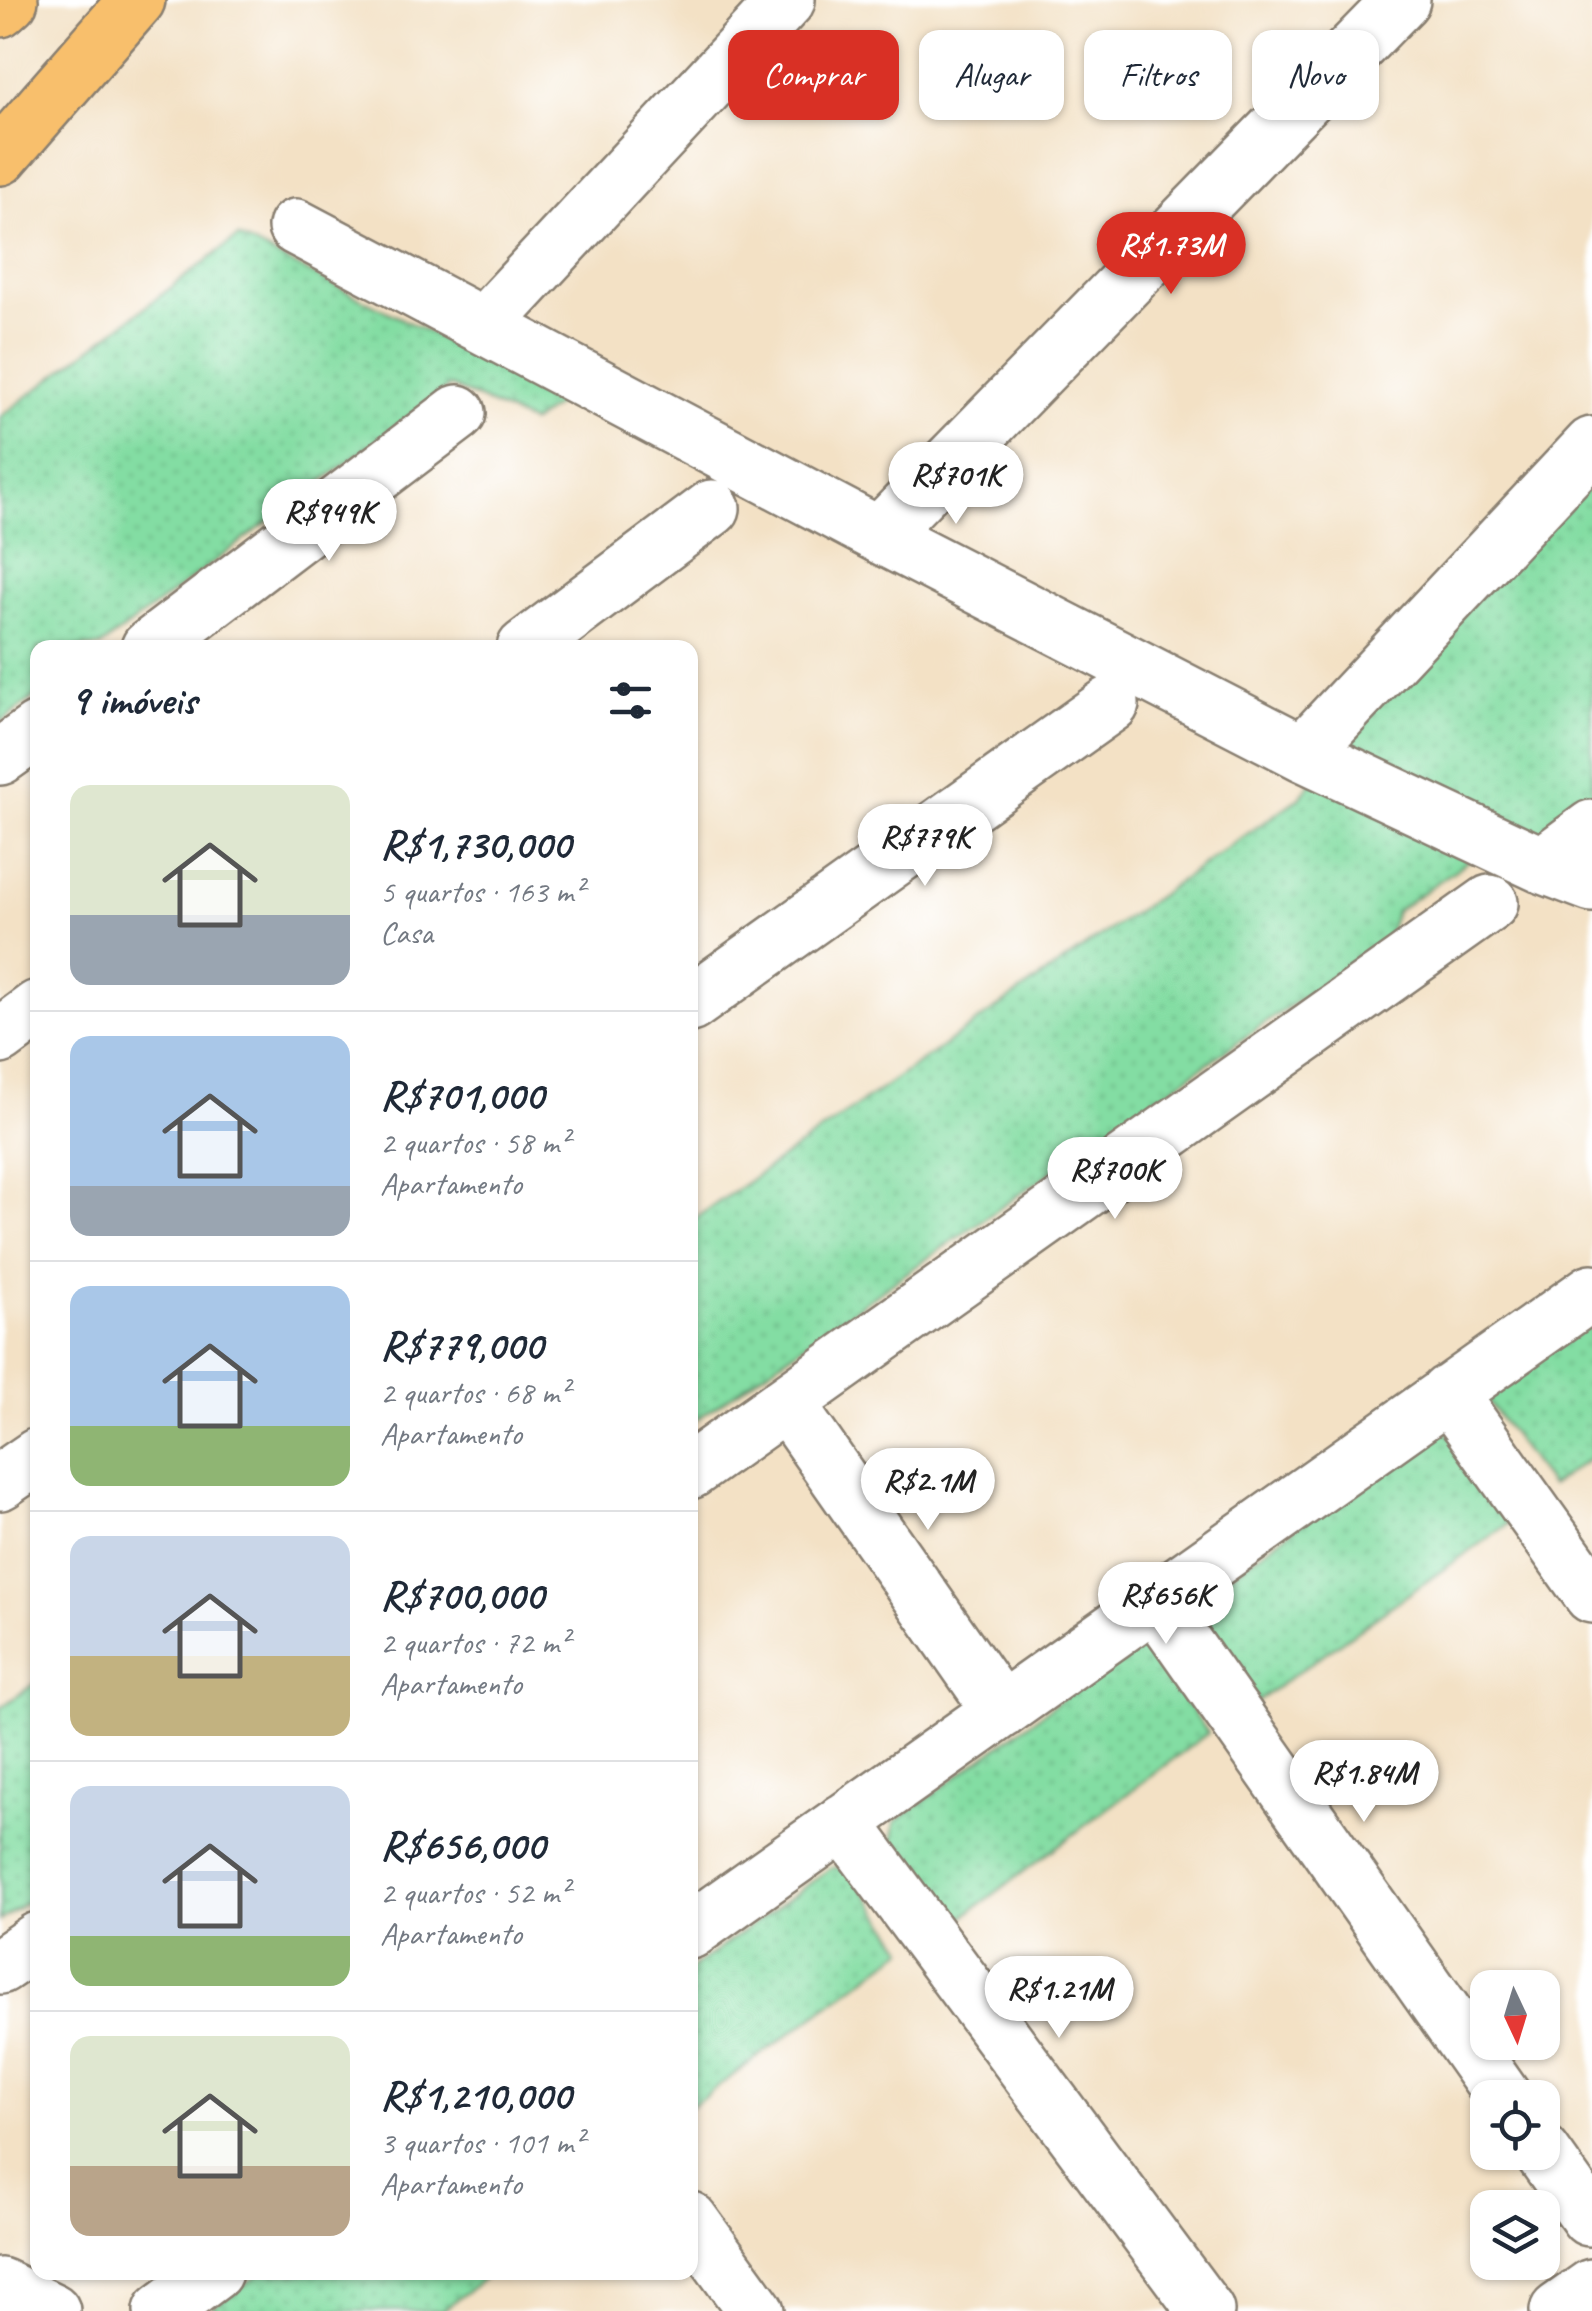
<!DOCTYPE html>
<html lang="pt">
<meta charset="utf-8">
<style>
:root{--surface:#fff;--page:#f2f2f3;--text:#1f2937;--muted:#747a83;--line:#e0e1e3;--accent:#d93025}
body{margin:0;font-family:Caveat,sans-serif;background:var(--page);color:var(--text);height:100vh;display:flex;flex-direction:column;font-size:38px;white-space:nowrap}
*{box-sizing:border-box;margin:0}
p{font-size:32px;color:var(--muted)}
.icon{flex:none;width:55px;height:55px;fill:none;stroke:currentColor;stroke-width:2;stroke-linecap:round;stroke-linejoin:round}
.map{position:relative;flex:1;overflow:hidden}
.sheet{position:absolute;left:30px;top:640px;width:668px;height:1640px;display:flex;flex-direction:column;background:var(--surface);border-radius:20px;box-shadow:0 2px 8px #0004}
.sheet>*{flex:none}
.guide{position:absolute;left:728px;top:30px;width:712px;height:90px;display:flex;gap:20px}
.needle{width:65px;rotate:176deg}
.fabs{position:absolute;left:1470px;top:1970px;display:grid;gap:20px}
.fabs a{display:grid;place-items:center;width:90px;height:90px;border-radius:20px;background:var(--surface);box-shadow:0 2px 8px #0004;font-size:50px}
.price{position:absolute;translate:-50% -85px;padding:0 22px;border-radius:35px;background:#fff;color:#222;font-size:32px;line-height:65px;filter:drop-shadow(0 2px 5px #0008)}
.price::after{content:'';position:absolute;left:50%;top:60px;width:30px;height:22px;margin-left:-15px;background:inherit;clip-path:polygon(0 0,100% 0,50% 100%)}
.price.selected{background:var(--accent);color:#fff}
ul{padding:0;list-style:none}
li{display:flex;align-items:center;gap:30px;height:250px;padding:0 40px}
li+li{border-top:2px solid var(--line)}
li span{display:grid;place-items:center;flex:none;width:280px;height:200px;border-radius:20px;color:#555}
li>.icon{margin-inline-start:auto}
span .icon{width:120px;height:120px;fill:#fffc;stroke-width:1}
li b{font-size:42px}
h2{display:flex;justify-content:space-between;align-items:center;height:120px;padding:0 40px;font-size:42px}
.chip{padding:0 35px;border-radius:20px;background:var(--surface);box-shadow:0 2px 8px #0004;font-size:35px;line-height:90px}
.chip.selected{background:var(--accent);color:#fff}
.map>svg:first-child{display:block}
.park{fill:url(#park-dots);stroke:#507c60;stroke-width:2.5}
.lines{fill:none;stroke-linecap:round;stroke-linejoin:round}
.minor-casing{stroke:#887e70;stroke-width:60}
.major-casing{stroke:#887e70;stroke-width:60}
.minor{stroke:#fff;stroke-width:55}
.major{stroke:#f8bf6c;stroke-width:55}
</style>
<div class="map">
<svg width="1592" height="2311" viewBox="0 0 1592 2311">
<defs>
<pattern id="park-dots" width="8" height="8" patternUnits="userSpaceOnUse" patternTransform="scale(2.5)"><rect width="8" height="8" fill="#83dda3"/><path d="M2 2h.1M6 6h.1" fill="none" stroke="#71bd8c" stroke-width="1.8" stroke-linecap="round"/></pattern>
</defs>
<rect width="100%" height="100%" fill="#fff"/>
<filter id="ink" filterUnits="userSpaceOnUse"><feTurbulence type="fractalNoise" baseFrequency=".01" numOctaves="2"/><feDisplacementMap in="SourceGraphic" scale="20" xChannelSelector="R" yChannelSelector="G"/><feConvolveMatrix kernelMatrix="1 2 1 2 8 2 1 2 1" color-interpolation-filters="sRGB"/></filter>
<filter id="wash" filterUnits="userSpaceOnUse"><feTurbulence type="fractalNoise" baseFrequency=".0048" numOctaves="4" result="noise"/><feDisplacementMap in="SourceGraphic" scale="40" xChannelSelector="R" yChannelSelector="G"/><feGaussianBlur stdDeviation="2.25" result="paint"/><feColorMatrix in="noise" values="0 0 0 0 0 0 0 0 0 0 0 0 0 0 0 0 0 1.4 0 .05"/><feComposite in="paint" operator="in"/></filter>
<g filter="url(#wash)">
<rect width="100%" height="100%" fill="#f3e1c5"/>
<path class="park" d="M238,237l326,163 -33,23 -81,-37 -350,261 -62,1 -1,47 -37,28v-306z
M1592,484v323l-46,34 -213,-100z
M1315,778l159,79 -78,54 -9,27 -697,486v-202l609,-424z
M1592,1316v140l-42,30 -66,-90z
M1430,1432l18,1 61,90 -259,183 -59,-86 1,-18z
M1130,1649l21,2 57,82 -254,191 -62,-79 3,-23z
M37,1682v212l-37,27v-213z
M832,1867l17,2 56,80 -215,158v-137z
M261,2273h230l-49,38h-224l-6,-3z"/>
</g>
<g filter="url(#ink)">
<g class="lines">
<defs>
<path id="minor" d="M296,227l583,308 424,218 239,112 50,19
M484,325l303,-325
M879,535l523,-535
M149,648l309,-235
M525,648l187,-140
M1303,753l289,-308
M0,757l38,-27
M1542,865l50,-37
M690,1004l421,-300
M0,1036l38,-28
M1448,1393l144,202
M786,1403l215,308
M690,1471l800,-568
M0,1482l38,-26
M1155,1602l349,496
M843,1822l363,489
M690,1931l902,-639
M0,1966l38,-26
M1542,2152l47,66
M690,2220l66,91
M0,2286l52,25
M162,2311l52,-39
M1558,2311l34,-24"/>
<path id="major" d="M0,9l10,-9
M0,157l137,-157"/>
</defs>
<use href="#minor" class="minor-casing"/>
<use href="#major" class="major-casing"/>
<use href="#minor" class="minor"/>
<use href="#major" class="major"/>
</g>
</g>
</svg>
<div class="fabs">
<a><svg class="needle" viewBox="-14 -14 28 28"><path d="M0-13l5 13h-10z" fill="#e53935"/><path d="M0 13l5-13h-10z" fill="#747a83"/></svg></a>
<a><svg class="icon" aria-label="locate" viewBox="0 0 24 24"><circle cx="12" cy="12" r="6"/><path d="M12 2v4M12 18v4M2 12h4M18 12h4"/></svg></a>
<a><svg class="icon" aria-label="layers" viewBox="0 0 24 24"><path d="M12 4l9 5-9 5-9-5zM3 14l9 5 9-5"/></svg></a>
</div>
<b class="price selected" style="left:1171px;top:297px">R$1.73M</b>
<b class="price" style="left:956px;top:527px">R$701K</b>
<b class="price" style="left:329px;top:564px">R$949K</b>
<b class="price" style="left:925px;top:889px">R$779K</b>
<b class="price" style="left:1115px;top:1222px">R$700K</b>
<b class="price" style="left:928px;top:1533px">R$2.1M</b>
<b class="price" style="left:1166px;top:1647px">R$656K</b>
<b class="price" style="left:1364px;top:1825px">R$1.84M</b>
<b class="price" style="left:1059px;top:2041px">R$1.21M</b>
<div class="guide">
<a class="chip selected">Comprar</a>
<a class="chip">Alugar</a>
<a class="chip">Filtros</a>
<a class="chip">Novo</a>
</div>
<section class="sheet">
<h2>9 imóveis<svg class="icon" aria-label="filters" viewBox="0 0 24 24"><path d="M4 7h16M4 17h16"/><circle cx="9" cy="7" r="2"/><circle cx="15" cy="17" r="2"/></svg></h2>
<ul>
<li><span style="background:linear-gradient(#dfe7d0 65%,#9aa5b1 0)"><svg class="icon" aria-label="home" viewBox="0 0 24 24"><path d="M3 11l9-7 9 7M6 9v11h12V9"/></svg></span><div><b>R$1,730,000</b><p>5 quartos · 163 m²</p><p>Casa</p></div></li>
<li><span style="background:linear-gradient(#a9c7e8 75%,#9aa5b1 0)"><svg class="icon" aria-label="home" viewBox="0 0 24 24"><path d="M3 11l9-7 9 7M6 9v11h12V9"/></svg></span><div><b>R$701,000</b><p>2 quartos · 58 m²</p><p>Apartamento</p></div></li>
<li><span style="background:linear-gradient(#a9c7e8 70%,#8fb573 0)"><svg class="icon" aria-label="home" viewBox="0 0 24 24"><path d="M3 11l9-7 9 7M6 9v11h12V9"/></svg></span><div><b>R$779,000</b><p>2 quartos · 68 m²</p><p>Apartamento</p></div></li>
<li><span style="background:linear-gradient(#c9d6e8 60%,#c2b280 0)"><svg class="icon" aria-label="home" viewBox="0 0 24 24"><path d="M3 11l9-7 9 7M6 9v11h12V9"/></svg></span><div><b>R$700,000</b><p>2 quartos · 72 m²</p><p>Apartamento</p></div></li>
<li><span style="background:linear-gradient(#c9d6e8 75%,#8fb573 0)"><svg class="icon" aria-label="home" viewBox="0 0 24 24"><path d="M3 11l9-7 9 7M6 9v11h12V9"/></svg></span><div><b>R$656,000</b><p>2 quartos · 52 m²</p><p>Apartamento</p></div></li>
<li><span style="background:linear-gradient(#dfe7d0 65%,#b9a48a 0)"><svg class="icon" aria-label="home" viewBox="0 0 24 24"><path d="M3 11l9-7 9 7M6 9v11h12V9"/></svg></span><div><b>R$1,210,000</b><p>3 quartos · 101 m²</p><p>Apartamento</p></div></li>
</ul>
</section>
</div>
